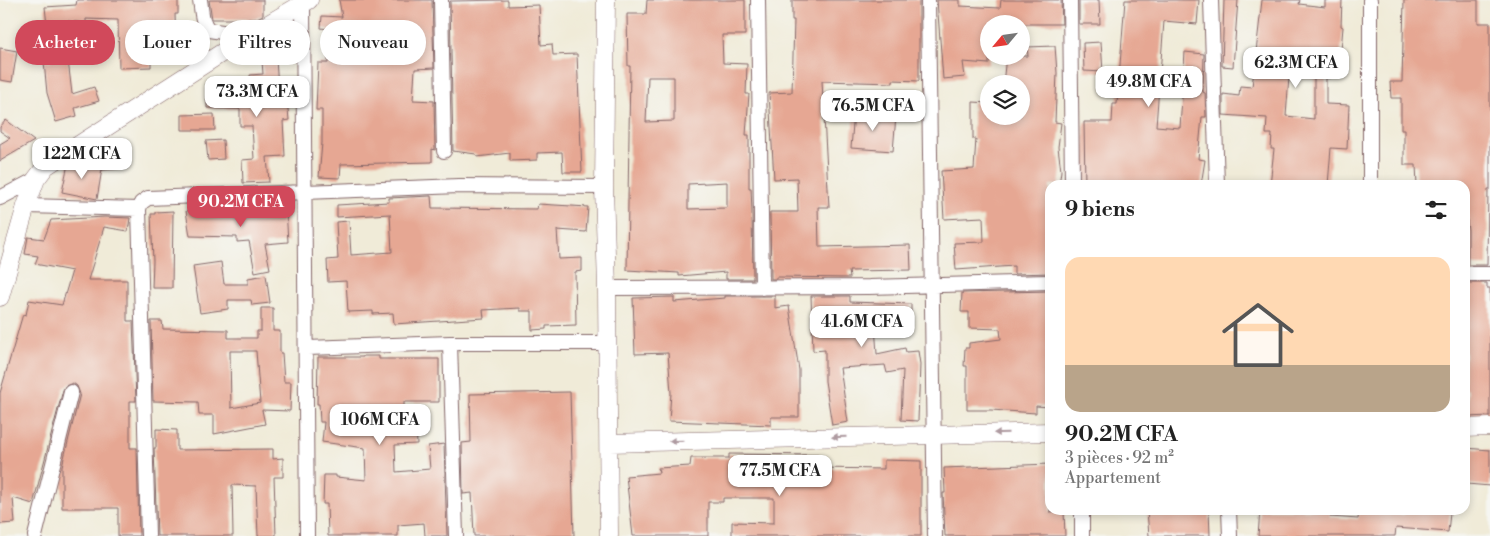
<!DOCTYPE html>
<html lang="fr">
<meta charset="utf-8">
<style>
:root{--surface:#fff;--page:#f2f2f2;--text:#222;--muted:#767676;--line:#e0e0e0;--accent:#d1495b}
body{margin:0;font-family:"Libre Bodoni",serif;background:var(--page);color:var(--text);height:100vh;display:flex;flex-direction:column;font-size:19px;white-space:nowrap}
*{box-sizing:border-box;margin:0}
p{font-size:16px;color:var(--muted)}
.icon{flex:none;width:28px;height:28px;fill:none;stroke:currentColor;stroke-width:2;stroke-linecap:round;stroke-linejoin:round}
.map{position:relative;flex:1;overflow:hidden}
.side{position:absolute;left:1045px;top:180px;width:425px;height:335px;display:flex;flex-direction:column;background:var(--surface);border-radius:15px;box-shadow:0 2px 8px #0003}
.side>*{flex:none}
.guide{position:absolute;left:15px;top:20px;width:475px;height:45px;display:flex;gap:10px}
.needle{width:32px;rotate:241deg}
.controls{position:absolute;left:980px;top:15px;display:grid;gap:10px}
.controls a{display:grid;place-items:center;width:50px;height:50px;border-radius:50%;background:var(--surface);box-shadow:0 2px 8px #0003;font-size:25px}
.price{position:absolute;translate:-50% -42px;padding:0 11px;border-radius:10px;background:#fff;color:#222;font-size:16px;line-height:32px;filter:drop-shadow(0 1px 2px #0008)}
.price::after{content:'';position:absolute;left:50%;top:30px;width:15px;height:11px;margin-left:-8px;background:inherit;clip-path:polygon(0 0,100% 0,50% 100%)}
.price.on{background:var(--accent);color:#fff}
ul{padding:0;list-style:none}
li{display:grid;align-content:center;gap:10px;height:265px;padding:0 20px}
li+li{border-top:1px solid var(--line)}
li span{display:grid;place-items:center;height:155px;border-radius:15px;color:#555}
li>.icon{margin-inline-start:auto}
span .icon{width:90px;height:90px;fill:#fffc;stroke-width:1}
li b{font-size:21px}
h2{display:flex;justify-content:space-between;align-items:center;height:60px;padding:0 20px;font-size:21px}
.chip{padding:0 18px;border-radius:22px;background:var(--surface);box-shadow:0 2px 8px #0003;font-size:18px;line-height:45px}
.chip.on{background:var(--accent);color:#fff}
.map>svg:first-child{display:block}
.building{fill:#e6a793;fill-rule:evenodd}
.lines{fill:none;stroke-linecap:round;stroke-linejoin:round}
.minor-casing{stroke:#846668;stroke-width:16}
.tertiary-casing{stroke:#846668;stroke-width:19}
.minor{stroke:#fff;stroke-width:14}
.tertiary{stroke:#fff;stroke-width:18}
.oneway{fill:#ae9aa0}
</style>
<div class="map">
<svg width="1490" height="536" viewBox="0 0 1490 536">
<rect width="100%" height="100%" fill="#f6f6f2"/>
<filter id="ink" filterUnits="userSpaceOnUse"><feTurbulence type="fractalNoise" baseFrequency=".02" numOctaves="2"/><feDisplacementMap in="SourceGraphic" scale="10" xChannelSelector="R" yChannelSelector="G"/><feConvolveMatrix kernelMatrix="1 2 1 2 8 2 1 2 1" color-interpolation-filters="sRGB"/></filter>
<filter id="wash" filterUnits="userSpaceOnUse"><feTurbulence type="fractalNoise" baseFrequency=".0096" numOctaves="4" result="noise"/><feDisplacementMap in="SourceGraphic" scale="20" xChannelSelector="R" yChannelSelector="G"/><feGaussianBlur stdDeviation="1.12" result="paint"/><feColorMatrix in="noise" values="0 0 0 0 0 0 0 0 0 0 0 0 0 0 0 0 0 1.4 0 .05"/><feComposite in="paint" operator="in"/></filter>
<g filter="url(#wash)">
<rect width="100%" height="100%" fill="#f0ebd8"/>
<g id="blocks">
<path class="building" d="M77,0h101v14h-3l1,38 -25,1v14l-32,1 -1,-48 -32,-1v4l-19,-2 2,22h-3l6,51 22,-7 5,14 -24,7 2,8 -21,6 -9,-29 -3,-31 7,-1 -6,-54 31,-2z
M209,0h54v15l-8,4h-43z
M339,0h93l2,68 -19,1 -2,31 21,1 1,49 -3,-1v13l-91,2 -1,14 -21,-1 3,-34v-33h-6l2,-47h10v-34l-7,-1 1,-12 20,1z
M508,0v6l31,-1 2,40 11,-1 1,11 24,-1 5,118h-19l-1,-20 -25,1v7l-27,1v-8l-33,4 -1,-3 -23,-3 -3,-150z
M647,0h98v35h-23l1,28 24,1 -1,30h3l-3,41h3v53h2l1,24 1,67h-27v-7l-47,4v-3l-52,-3 3,-204h-2l-1,-52h19zM648,77h26v44l-28,1zM727,182v26l-39,1v-25z
M792,0h127v81l-26,-1v3l-71,-2 7,126h-11l1,40 91,-2 1,25 -62,1 1,7 -74,-1v2h-5l-1,-67h28l-1,-34 -23,1 -5,-86 23,-1 2,-72h-2z
M937,0h23v6l40,2 1,-8h60l1,24h-73v40l-26,-2 2,15 -22,2z
M1079,0h20l1,24h-21z
M1125,0h74l-2,24 -33,-3 -8,105 24,2 5,-76 19,2 -1,38 2,1 1,24h-4l-4,42 7,1 -4,25h-116l-1,-63h28l1,-18h4z
M1224,0h14l-5,67 -11,-1z
M1262,0h38l-1,4 26,3v-7h17l-1,26 2,1 -3,35h-9v16h-5v26l23,1 -2,44 -16,-1 -3,37h-58l4,-36h-3l1,-15h-6l1,-16 -44,-3v-21l16,2 1,-10 12,1zM1289,77l25,1v41l-28,-3z
M1404,0h74v23h12v166h-2l-1,76h-19v-35l-1,-10h-2v-35h-48l-1,-20h-12v-35h-3v-32h-10l-1,-16h12z
M1101,42l2,30 -19,-1 -1,-28z
M1055,46l2,27 -2,49 6,1 -3,24 3,24 -2,14h-9v88l-36,1v-8l-58,4 -2,-27 30,-1 -1,-25 -39,2 -3,-48 33,-2 2,-30h-3v-37l16,1v13h32v-32h-18l3,-28h22l-1,-9z
M0,48l17,3 -5,31 -12,-2z
M276,60l3,40 8,-1 2,21 -6,1 2,35 -18,1 2,25 -26,1 -1,-23 12,-1 -2,-33h-12v-17l-33,-1v-21l44,2 -1,-14 13,-1 -1,-13z
M854,112l42,4 -3,35 -42,-3z
M214,114l1,16h-33v-15z
M6,120l28,21 -34,20v-17l10,-6 -10,-7v-4z
M223,140l1,19 -16,1 -2,-19z
M124,155l2,13 -24,2 -1,-13z
M74,161l28,8 -5,30 -35,-7 6,-28z
M431,196l1,12 105,1 1,-5 50,3 -2,25 -29,-2 2,29 23,-1v13l-7,1 1,53 -30,1v3l-14,1v-19h-12v-3l-37,2 1,8 -90,6 -1,-11 -20,1v-3l-25,1 -2,-31 -18,1 -1,-22 11,-1 -2,-37 13,-1 2,34 41,-3 -2,-38 -53,3v-12l52,-3v-4z
M226,204v8l60,-4 2,34 -23,2 5,25 -15,3 -6,-31 -12,1v-5l-47,-1 -4,-25 5,-1v-5z
M173,211l-1,77h-20l1,-27 -2,-47h4v-2z
M105,217l25,1 -2,13 -24,-4 -16,53h39v41h6l3,80h-6v47h7l2,88h-21v-28h-56v-42l18,-72 -3,-8 -4,-3 -8,3 -2,4 -30,114 -20,-6 2,25 -15,1v-131l23,-79 3,1 3,-15 33,5 10,-34 -37,-7 3,-8 -13,-2 3,-17 16,2 7,-19z
M221,262l3,22h24v-6l18,-3 4,28 -18,2 -1,-5h-23v9l-28,4 -7,-47z
M1468,283h19v5h3v128l-24,1 2,-28h-3v-100h3z
M1050,291v116l-14,-1v7l-45,-3h-24v-44h-3l1,-18h4v-5l32,-4 -1,-10 -31,-1v-16h-8l1,-19z
M725,296h50v12l14,-2 10,64v47h-28v8l-102,-4 2,-28 -3,-40 -33,1 -2,-56 41,-1v5l51,-4z
M811,296h39v6l61,2v23l-36,-1 2,28 28,-6 1,4 12,-1 2,13 -2,57 -17,-1 2,-50 -16,3 -2,-8 -45,3 8,54 -16,3 -7,-44v-31l-12,1z
M261,308h12v23h7v22h2l2,29h7l-1,29 -28,-1 3,14 -51,10v-19h-15l-1,-13 -45,-1 -2,-80h11l1,8 65,1v8h29v-7h4zM230,351h26l4,52 -29,5z
M363,356h16v3h60v43h-35v25h12l1,17 -22,1 1,27 34,-3 -2,-23 16,-2 3,92h-22l-1,-13 -26,2v11h-70l-1,-32h-4l1,-29h12v2l30,3 -1,-32 -43,-6 2,-20h-4l-1,-18h-2l1,-47h45z
M570,392l4,144h-100l-2,-43 -9,1 -1,-51 9,-1 -1,-48z
M156,429l21,1v20l96,-1v10l10,-1v19h-9l2,59h-18l-2,-50 -24,-1 1,51h-76l-3,-88h2z
M1465,448l25,2v36l-23,-2 1,-21 -3,-1z
M729,454l89,1v13l66,1v-9l37,1v75h-189v-14l42,1v-25h-51v4h-15v34h-75l-7,-60 33,-3 -1,-5 32,-2 1,-8h38z
M1050,464v48l14,-1 1,25h-120l-2,-43h2l-1,-25z
M1147,510h62l1,26h-61z
M1260,510h71l-1,7 28,2 1,-8 45,4 1,-5 45,3 -2,19 -52,-4 -1,8h-137z"/>
</g>
</g>
<g filter="url(#ink)">
<use href="#blocks" fill-opacity="0" stroke="#846668" stroke-width="1"/>
<g class="lines">
<defs>
<path id="minor" d="M200,0c2,11 1,22 9,30l39,6
M441,0l3,151
M758,0l4,288
M928,0l7,536
M1070,0l2,185
M1211,0l6,185
M303,3l4,533
M1370,185v-185
M0,198l36,-19
M26,206l113,3
M1465,274h25
M607,288l262,-1 181,-5
M450,343l6,193
M307,348l143,-5h158
M1082,510v26
M1229,510l1,26
M35,536l36,-144
M148,536l-9,-327 2,-6 7,-5 311,-12 145,1"/>
<path id="tertiary" d="M606,0l-2,187 3,101 2,248
M0,297l26,-91 10,-27 10,-13 202,-130 61,-36
M1465,428l25,-1
M609,443l441,-11"/>
</defs>
<use href="#minor" class="minor-casing"/>
<use href="#tertiary" class="tertiary-casing"/>
<use href="#minor" class="minor"/>
<use href="#tertiary" class="tertiary"/>
</g>
<defs><path id="oneway-solid" d="M-6-.8H1V-3.2L6.5 0L1 3.2V.8H-6Z" transform="scale(1.25)"/></defs>
<g class="oneway">
<use href="#oneway-solid" transform="translate(1001 433) rotate(179)"/>
<use href="#oneway-solid" transform="translate(839 437) rotate(178)"/>
<use href="#oneway-solid" transform="translate(676 441) rotate(178)"/>
</g>
</g>
</svg>
<div class="controls">
<a><svg class="needle" viewBox="-14 -14 28 28"><path d="M0-13l5 13h-10z" fill="#e53935"/><path d="M0 13l5-13h-10z" fill="#767676"/></svg></a>
<a><svg class="icon" aria-label="layers" viewBox="0 0 24 24"><path d="M12 4l9 5-9 5-9-5zM3 14l9 5 9-5"/></svg></a>
</div>
<b class="price" style="left:1296px;top:89px">62.3M CFA</b>
<b class="price" style="left:1149px;top:108px">49.8M CFA</b>
<b class="price" style="left:257px;top:118px">73.3M CFA</b>
<b class="price" style="left:873px;top:132px">76.5M CFA</b>
<b class="price" style="left:82px;top:180px">122M CFA</b>
<b class="price on" style="left:241px;top:228px">90.2M CFA</b>
<b class="price" style="left:862px;top:348px">41.6M CFA</b>
<b class="price" style="left:380px;top:446px">106M CFA</b>
<b class="price" style="left:780px;top:497px">77.5M CFA</b>
<div class="guide">
<a class="chip on">Acheter</a>
<a class="chip">Louer</a>
<a class="chip">Filtres</a>
<a class="chip">Nouveau</a>
</div>
<section class="side">
<h2>9 biens<svg class="icon" aria-label="filters" viewBox="0 0 24 24"><path d="M4 7h16M4 17h16"/><circle cx="9" cy="7" r="2"/><circle cx="15" cy="17" r="2"/></svg></h2>
<ul>
<li><span style="background:linear-gradient(#ffd9b3 70%,#b9a48a 0)"><svg class="icon" aria-label="home" viewBox="0 0 24 24"><path d="M3 11l9-7 9 7M6 9v11h12V9"/></svg></span><div><b>90.2M CFA</b><p>3 pièces · 92 m²</p><p>Appartement</p></div></li>
</ul>
</section>
</div>
